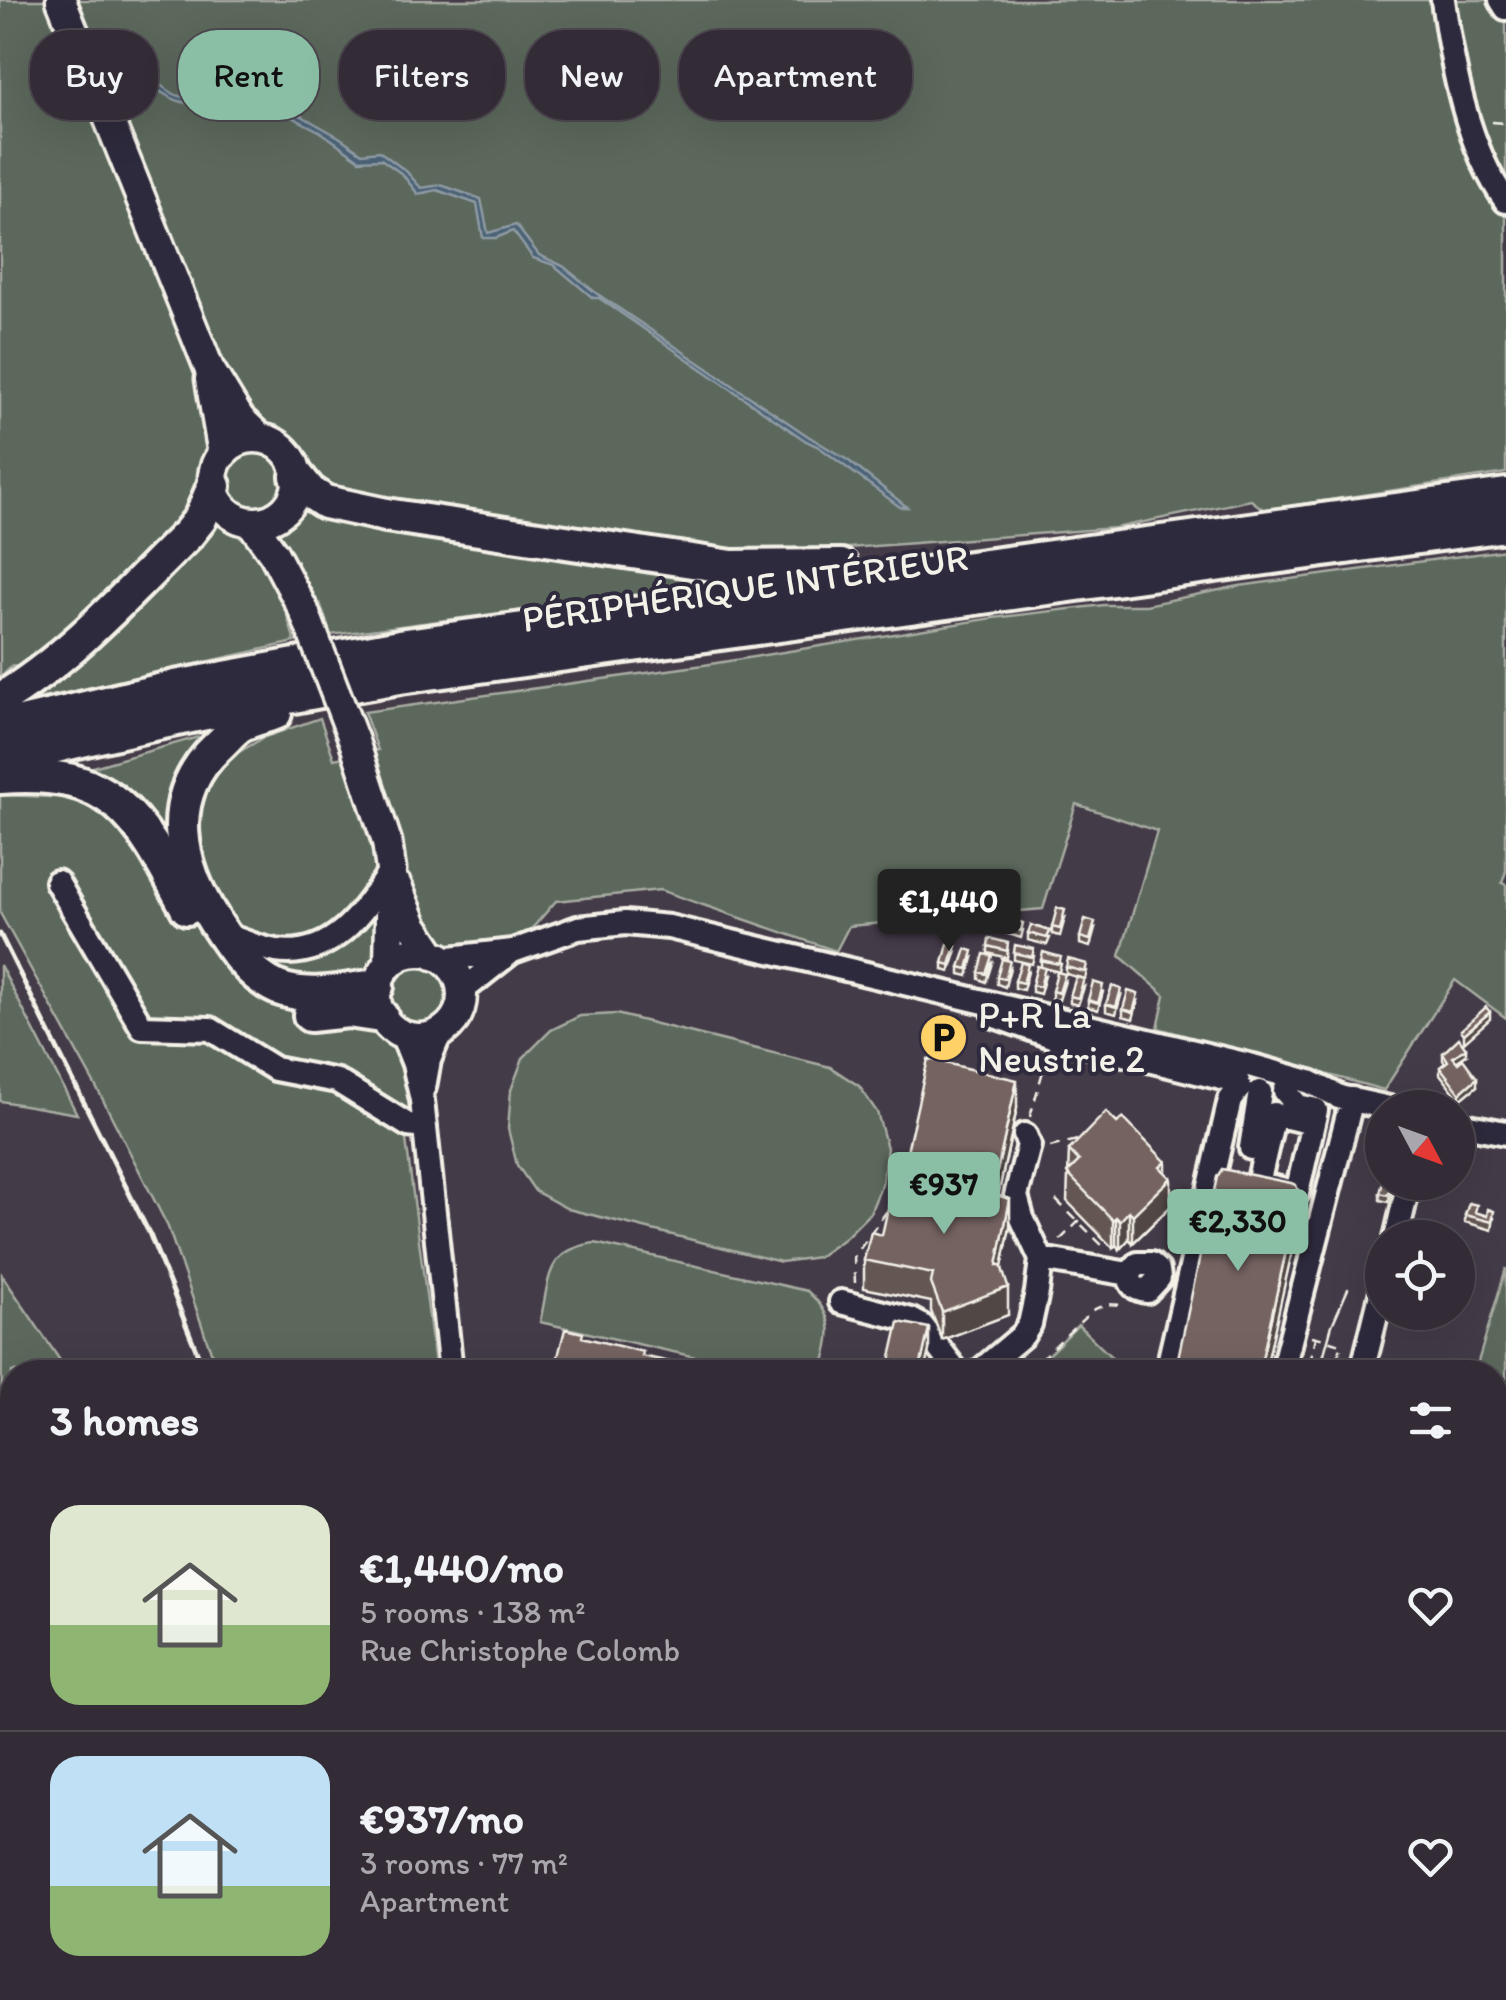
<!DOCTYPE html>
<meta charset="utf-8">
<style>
:root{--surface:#332c36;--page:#3b343e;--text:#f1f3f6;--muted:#a9a7ad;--line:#4e4851;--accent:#8abfa5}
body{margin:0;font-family:Itim,sans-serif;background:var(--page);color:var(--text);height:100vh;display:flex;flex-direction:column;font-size:38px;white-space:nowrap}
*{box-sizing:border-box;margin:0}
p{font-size:32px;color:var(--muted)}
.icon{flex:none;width:55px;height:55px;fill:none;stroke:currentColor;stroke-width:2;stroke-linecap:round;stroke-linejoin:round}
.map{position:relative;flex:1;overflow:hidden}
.side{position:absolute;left:0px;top:1360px;width:1508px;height:640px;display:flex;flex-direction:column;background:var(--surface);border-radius:40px 40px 0 0;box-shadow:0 10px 40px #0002,0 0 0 2px var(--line)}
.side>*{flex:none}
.banner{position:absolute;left:30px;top:30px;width:1000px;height:90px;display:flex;gap:20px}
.needle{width:65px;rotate:131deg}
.tools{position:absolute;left:1365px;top:1090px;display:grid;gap:20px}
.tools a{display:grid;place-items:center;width:110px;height:110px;border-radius:50%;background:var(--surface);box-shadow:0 10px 40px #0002,0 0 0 2px var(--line);font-size:50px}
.price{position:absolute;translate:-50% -85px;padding:0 22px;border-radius:10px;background:var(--accent);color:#111;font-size:32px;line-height:65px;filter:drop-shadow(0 2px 5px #0008)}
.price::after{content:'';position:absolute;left:50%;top:60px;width:30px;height:22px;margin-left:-15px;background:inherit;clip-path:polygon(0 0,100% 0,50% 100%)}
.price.on{background:#222;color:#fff}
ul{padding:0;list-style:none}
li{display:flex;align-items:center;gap:30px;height:250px;padding:0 50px}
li+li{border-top:2px solid var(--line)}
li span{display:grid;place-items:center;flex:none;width:280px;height:200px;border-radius:30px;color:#555}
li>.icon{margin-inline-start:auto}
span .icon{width:120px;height:120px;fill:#fffc;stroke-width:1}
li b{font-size:42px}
h2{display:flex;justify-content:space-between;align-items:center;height:120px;padding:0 50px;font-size:42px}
.pill{padding:0 35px;border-radius:40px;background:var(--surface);box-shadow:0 10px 40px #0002,0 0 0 2px var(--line);font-size:35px;line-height:90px}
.pill.on{background:var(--accent);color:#111}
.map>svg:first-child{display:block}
.green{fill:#5b675c;stroke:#a8aca2;stroke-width:2.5}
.water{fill:#4b6276;stroke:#8f9ba4;stroke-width:2.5}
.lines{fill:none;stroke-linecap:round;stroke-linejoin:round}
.minor-casing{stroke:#f4f1e8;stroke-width:30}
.major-casing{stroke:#f4f1e8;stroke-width:35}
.highway-casing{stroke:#f4f1e8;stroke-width:40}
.path{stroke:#f4f1e8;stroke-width:2.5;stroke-dasharray:10 8;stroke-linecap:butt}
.minor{stroke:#2f2a3d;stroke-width:22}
.major{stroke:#2f2a3d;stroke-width:28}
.highway{stroke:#2f2a3d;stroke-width:32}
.tram{stroke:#f4f1e8;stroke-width:2.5}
.rail{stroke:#f4f1e8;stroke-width:5}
.major-bridge-casing{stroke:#f4f1e8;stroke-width:35;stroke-linecap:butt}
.major-bridge{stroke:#2f2a3d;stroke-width:28}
.wall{fill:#645653;stroke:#f4f1e8;stroke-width:2.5}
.shaded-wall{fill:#514644;stroke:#f4f1e8;stroke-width:2.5}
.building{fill:#746461;stroke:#f4f1e8;stroke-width:2.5}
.labels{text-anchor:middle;stroke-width:8;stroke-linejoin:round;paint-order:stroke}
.street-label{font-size:38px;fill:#f4f1e8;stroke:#2f2a3d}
.poi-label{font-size:38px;fill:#f4f1e8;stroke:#2f2a3d;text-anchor:start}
</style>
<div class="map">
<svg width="1506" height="2000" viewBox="0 0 1506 2000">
<rect width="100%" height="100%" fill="#443b48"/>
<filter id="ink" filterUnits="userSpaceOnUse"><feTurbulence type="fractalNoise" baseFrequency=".01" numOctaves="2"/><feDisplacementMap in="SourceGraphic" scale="20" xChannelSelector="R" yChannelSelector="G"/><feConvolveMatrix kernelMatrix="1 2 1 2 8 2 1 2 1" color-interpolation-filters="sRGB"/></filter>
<g filter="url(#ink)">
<path class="green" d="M0,0h1506v473l-242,37 -13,-10 -136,28 -307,23 -118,24 2,13 -361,47 -11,-32 -35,6 10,33 -285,63 17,-36 -15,-3 -12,12z
M1506,550v321l-4,12 4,2v133l-51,-38 -71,110 -226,-62 7,-33 -45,-39 37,-125 -81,-27 -33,105 -194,17 -13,25 -176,-61 -104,11 -74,85 -78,138 32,248h-218l-50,-145 -67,-131 -101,-183v-118l75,3 11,-29 112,-32 34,19 33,-19 55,-19 14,41 44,-9 -14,-38 340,-47 289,-47 111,-13h42l93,-19z
M0,965l77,149 -77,-13z
M616,1014l214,53 29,19 18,26 10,36 -5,36 -12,29 -25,25 -27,19 -37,5 -213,-53 -33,-18 -18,-26 -9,-36 3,-39 12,-32 28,-28 29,-14z
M595,1243l212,48c31,27 24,46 14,81h-59l-222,-50c10,-42 4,-72 55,-79z
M1506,1268v189l-11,-3v-82h-20z
M2,1275l66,97h-56v530l-12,25z
M1078,1325l49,47h-96z
M12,1938v50h317l-4,12h-325v-36z"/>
<path class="water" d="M132,65c27,13 42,45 79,29l22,13 58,3 48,27 23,16 17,-2 27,20 15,17 20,-3 40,14 7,34 28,-8 23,30 24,11 33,27 212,143 41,25 58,46h-7l-81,-60 -13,-6 -207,-143h-6l-39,-33 -21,-7 -20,-27 -17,7h-13l-6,-34 -40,-14 -19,4 -16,-20 -21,-15 -21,1 -39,-28 -33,-17 -57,-2 -18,-13c-32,13 -56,-11 -80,-28z"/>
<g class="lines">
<defs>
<path id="minor" d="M1443,0c9,65 24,148 63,201
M1501,0l5,8
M57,882l85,145 68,2 65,40 62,12 71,44 17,2
M223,934c17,6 35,14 53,17 57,8 87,-39 115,-81
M441,959l72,-8 65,-23 47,-5 44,4 584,139 57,16 30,15
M462,991l48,-38
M995,1016l59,21 184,45
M402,1034l12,30 8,36 29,272
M424,1087l5,-27 11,-27
M1339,1097l50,11
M1458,1124l48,9
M1251,1148l9,-56
M1258,1184l16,-70 39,9
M1272,1187l25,6 19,-83 -18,-4 -13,-15
M1396,1238l13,-56
M1041,1259l88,15c1,11 7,16 18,17l12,-13 -1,-8 -7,-6h-13l-9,10
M841,1302l70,18 11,6 35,46
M979,1372l44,-37 7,-11 7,-32 4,-33 -19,-41 -6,-22 13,-51 -4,-10
M1167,1372l63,-272 10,-13
M1282,1372l70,-273
M1362,1372l20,-81
M1495,1511l11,3
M1495,1748l11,-1
M510,1988l4,12
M536,1988l5,12
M1057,1988l66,12
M1315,1988l2,12
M1401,1988l2,12"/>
<path id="major" d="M61,0l148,368 31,51 20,19
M210,379l13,75
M213 480a42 42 0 1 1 84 0a42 42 0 1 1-84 0Z
M251,522l23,32 30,57
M354,741l33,101 4,28 -2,95
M397,886l16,39 20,30
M376 995a43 43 0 1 1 86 0a43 43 0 1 1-86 0Z"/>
<path id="highway" d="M297,476l13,16 15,10 61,13 346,52 109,-1
M0,700c71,-43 129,-108 188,-166l12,-15 14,-33
M275,713c-11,4 -26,7 -36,13 -8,6 -15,15 -22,21 -54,51 -38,119 -2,175 16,25 35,54 63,66 31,12 67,2 99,-2
M0,728l175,-41 231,-42 1100,-150
M0,760c132,-34 265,-60 400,-83l1106,-152
M0,777c115,-9 138,39 187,131
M310,1015l38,-4 33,5"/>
</defs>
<use href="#minor" class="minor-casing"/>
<use href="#major" class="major-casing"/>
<use href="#highway" class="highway-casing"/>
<path class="path" d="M1492,122l14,1
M1030,1117l17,-60
M1050,1147l31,-8
M1056,1200l49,48
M1060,1240l22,-22
M855,1283l-1,-26 35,-49
M1312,1336c10,2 20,6 30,8l-6,19 -25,-5 5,-21
M1027,1372l66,-62 13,-6 18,1
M0,1514l12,-1
M1495,1566l11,3
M427,2000l6,-12
M1026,2000l3,-12"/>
<use href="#minor" class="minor"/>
<use href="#major" class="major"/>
<use href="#highway" class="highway"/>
<path class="tram" d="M1319,1372l13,-47 16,-36
M1392,1988l2,12"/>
<path class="rail" d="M0,934l150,301 55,137
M352,1988l2,12"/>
<defs>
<path id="major-bridge" d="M304,611l50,130"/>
</defs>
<use href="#major-bridge" class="major-bridge-casing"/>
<use href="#major-bridge" class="major-bridge"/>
</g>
<path class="wall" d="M1065,918l-5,18 -8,-2v-7z
M1002,925l21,5 -2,8 -19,-6z
M1095,929l-5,18 -10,-3v-7z
M1028,933l22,5 -3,7 -19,-5z
M988,946l20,4 -1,8 -19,-5z
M956,953l-6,19 -7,-2v-7z
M1014,953l20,3 -2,8 -18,-4z
M973,958l-5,18 -8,-2v-7z
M1041,960l20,4 -2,8 -18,-5z
M992,963l-6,19 -7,-3v-7z
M1066,967l21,4 -2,8 -19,-5z
M1010,968l-5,19 -8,-3v-7z
M1028,972l-5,18 -8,-2v-7z
M1045,976l-5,18 -8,-2v-7z
M1065,981l-6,19 -7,-2v-7z
M1084,987l-6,18 -8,-2v-7z
M1103,992l-5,18 -10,-3v-7z
M1121,996l-5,18 -10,-3v-7z
M1138,1001l-5,18 -10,-3v-7z
M1443,1053l23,2 -9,7 20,24 -17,14 -20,-26v-7l5,-4 -2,-3z
M1017,1108l-19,88 12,31 -8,40 6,48 -66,25 -11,-29v-9l-67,-14v-28l18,-25 24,-60v-19z
M1069,1150l97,23 5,33 -38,37 -4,-4 -9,10 -4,-4 -3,3 -46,-47z
M1392,1189l-4,13 -8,-2v-7z
M1477,1213l17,5 -2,12 -27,-8v-7z
M929,1350l-5,22h-35v-6z
M1495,1444l11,3v59l-11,-3z
M1495,1609l11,4v120l-11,-2v-48l2,1 2,-8 -3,-1 -1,4z
M1495,1870l11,8v8h-11z
M1506,1954v22l-1,-7h-4l-1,-4z
M383,1988h26l-6,12h-6l-14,-7z
M464,1988h31l4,12h-29z
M592,1988h27l1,12h-24z
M754,1988h164l-1,5 16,7h-179z
M1189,1988h21v12h-75l54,-3z
M1244,1988h-1h37v12h-27l-1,-12z"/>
<path class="shaded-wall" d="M1490,1012v7l-26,23v-8z
M1466,1048v7l-13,9v-7z
M1477,1078v8l-17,14v-7z
M1017,1080v28l-21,96v-28z
M1166,1162v21l5,-5v28l-38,37v-28l27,-48z
M1299,1193v28l-34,151h-6z
M1010,1199v28l-13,64 11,-4v28l-66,25v-28l55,-47z
M1129,1211v28l-9,10v-28z
M1116,1217v28l-3,3v-28z
M929,1328v22l-5,22h-5z
M402,1988h7l-6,12h-1z
M964,1988h6l-3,12h-6z
M620,1990v10h-21v-3z"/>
<path class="building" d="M1057,908l8,2 -5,19 -8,-2z
M1005,917l18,6 -2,8 -19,-6z
M1085,919l10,3 -5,18 -10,-3z
M1031,925l19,6 -3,7 -19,-5z
M989,938l19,5 -1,8 -19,-5z
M948,944l8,2 -6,19 -7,-2z
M1015,945l19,4 -2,8 -18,-4z
M966,949l7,2 -5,18 -8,-2z
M1043,952l18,5 -2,7 -18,-4z
M984,954l8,2 -6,18 -7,-2z
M1002,959l8,2 -5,18 -8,-2z
M1068,959l19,5 -2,8 -19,-5z
M1021,962l7,3 -5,18 -8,-2z
M1037,966l8,2 -5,19 -8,-2z
M1057,972l8,2 -6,19 -7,-2z
M1076,977l8,2 -6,19 -8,-2z
M1093,982l10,3 -5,18 -10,-3z
M1112,986l9,3 -5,18 -10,-3z
M1128,991l10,3 -5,18 -10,-3z
M1486,1007l4,5 -26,22 -3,-4z
M1459,1038l7,10 -13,9 5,6 5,-4 14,19 -17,15 -20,-26 8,-6 -5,-8z
M928,1059l89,21 -21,96 -90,-20z
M1106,1112l11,11 6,-5 43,44 -6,5 11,11 -38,37 -4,-4 -9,10 -4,-4 -3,3 -46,-47 12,-12 -10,-11z
M1222,1169l69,14 5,2 3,8 -40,179h-84l42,-195z
M896,1172l81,18 2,-8 8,2 -2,8 25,7 -13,66h4l7,22 -66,25 -11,-29 2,-9 -69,-14 7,-28 11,3z
M1383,1182h9l-4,13 -8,-2z
M1469,1203l8,2 -2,7 12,4 1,-7 6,2 -2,11 -27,-7z
M899,1322l30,6 -10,44 -30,-6z
M565,1329l18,4 -1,4 61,15 -1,4 71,15 2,-9 49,10h-210z
M1495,1444l11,3v38l-11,-3 1,-7h-1z
M1495,1609l11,4v26l-11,-5z
M1495,1648l11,5v65l-11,-1v-34l2,1 5,-21 -7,-3z
M1504,1869l2,9 -11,1v-9z
M471,1988h24l4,9 -4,1 1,2h-19z
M596,1988h23l1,2 -21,7z
M764,1988h148l-1,3 22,5 -1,4h-117l1,-3 -13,-3 -1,6h-23l1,-2 -8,-10z
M943,1988h21l-3,11 -5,-1 -2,2h-13z
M1138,1988h1l63,12h-67z
M1253,1988h27v10l-27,1z
M1441,1988h23v12h-26v-2h3z"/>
</g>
<defs>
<symbol id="parking-disc" viewBox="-11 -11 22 22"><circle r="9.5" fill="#ffd166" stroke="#2f2a3d"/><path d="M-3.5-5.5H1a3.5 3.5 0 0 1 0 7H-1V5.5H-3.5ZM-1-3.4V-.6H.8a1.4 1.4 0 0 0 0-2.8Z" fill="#111"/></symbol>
</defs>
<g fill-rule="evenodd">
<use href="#parking-disc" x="916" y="1010" width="55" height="55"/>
</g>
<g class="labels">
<g class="street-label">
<text transform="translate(745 588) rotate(-8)" y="13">PÉRIPHÉRIQUE INTÉRIEUR</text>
</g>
<g class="poi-label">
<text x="978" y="1028">P+R La<tspan x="978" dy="44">Neustrie 2</tspan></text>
</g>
</g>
</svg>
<div class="tools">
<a><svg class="needle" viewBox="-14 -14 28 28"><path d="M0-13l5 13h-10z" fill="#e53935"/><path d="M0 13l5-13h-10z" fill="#a9a7ad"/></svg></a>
<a><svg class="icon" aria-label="locate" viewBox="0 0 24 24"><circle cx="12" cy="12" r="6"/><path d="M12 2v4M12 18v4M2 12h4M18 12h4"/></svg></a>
</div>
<b class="price on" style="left:949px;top:954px">€1,440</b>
<b class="price" style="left:944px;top:1237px">€937</b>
<b class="price" style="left:1238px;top:1274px">€2,330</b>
<div class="banner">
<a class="pill">Buy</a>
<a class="pill on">Rent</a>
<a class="pill">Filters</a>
<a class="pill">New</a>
<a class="pill">Apartment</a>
</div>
<section class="side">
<h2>3 homes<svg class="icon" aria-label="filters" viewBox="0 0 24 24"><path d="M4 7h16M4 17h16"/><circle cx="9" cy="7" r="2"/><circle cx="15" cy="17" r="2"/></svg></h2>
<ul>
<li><span style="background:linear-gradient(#dfe7d0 60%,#8fb573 0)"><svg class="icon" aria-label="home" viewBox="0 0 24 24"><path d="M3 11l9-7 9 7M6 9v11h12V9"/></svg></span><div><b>€1,440/mo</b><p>5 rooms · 138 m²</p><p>Rue Christophe Colomb</p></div><svg class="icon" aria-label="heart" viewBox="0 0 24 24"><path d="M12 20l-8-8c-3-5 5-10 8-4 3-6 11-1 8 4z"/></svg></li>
<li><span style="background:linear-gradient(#bfe0f5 65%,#8fb573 0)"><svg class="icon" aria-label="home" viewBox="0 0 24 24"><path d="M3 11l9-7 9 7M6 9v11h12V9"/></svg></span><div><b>€937/mo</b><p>3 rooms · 77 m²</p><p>Apartment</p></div><svg class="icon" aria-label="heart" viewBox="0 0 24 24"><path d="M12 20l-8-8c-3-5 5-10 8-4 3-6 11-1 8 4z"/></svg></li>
</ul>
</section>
</div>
